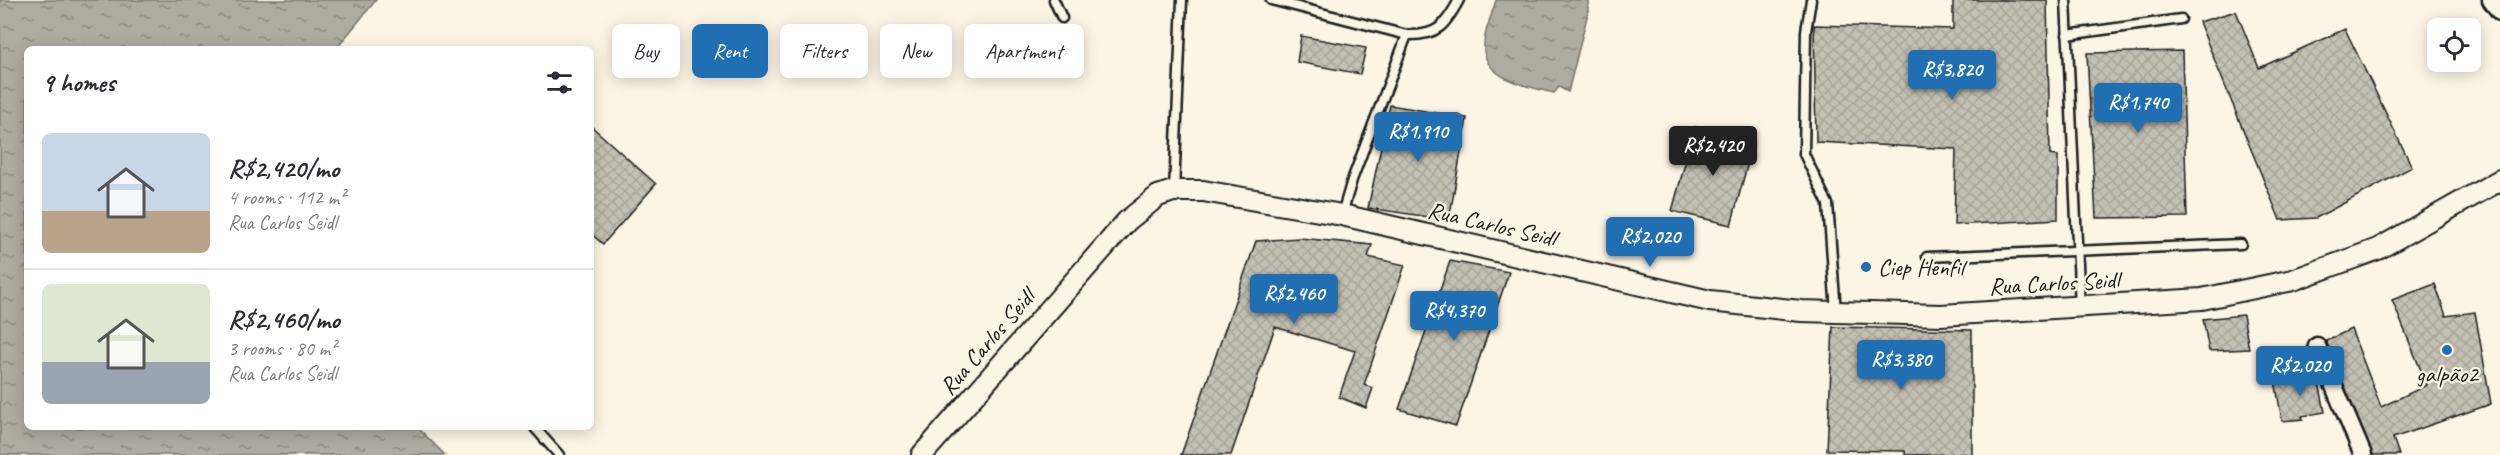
<!DOCTYPE html>
<meta charset="utf-8">
<style>
:root{--surface:#fff;--page:#f7f7f7;--text:#2b2b33;--muted:#7c7c81;--line:#e1e1e2;--accent:#1f6fb2}
body{margin:0;font-family:Caveat,sans-serif;background:var(--page);color:var(--text);height:100vh;display:flex;flex-direction:column;font-size:22px;white-space:nowrap}
*{box-sizing:border-box;margin:0}
p{font-size:20px;color:var(--muted)}
.icon{flex:none;width:33px;height:33px;fill:none;stroke:currentColor;stroke-width:2;stroke-linecap:round;stroke-linejoin:round}
.map{position:relative;flex:1;overflow:hidden}
.side{position:absolute;left:24px;top:46px;width:570px;height:384px;display:flex;flex-direction:column;background:var(--surface);border-radius:9px;box-shadow:0 3px 15px #0003}
.side>*{flex:none}
.banner{position:absolute;left:612px;top:24px;width:570px;height:54px;display:flex;gap:12px}
.controls{position:absolute;left:2427px;top:18px;display:grid;gap:12px}
.controls a{display:grid;place-items:center;width:54px;height:54px;border-radius:9px;background:var(--surface);box-shadow:0 3px 15px #0003;font-size:30px}
.price{position:absolute;translate:-50% -51px;padding:0 14px;border-radius:6px;background:var(--accent);color:#fff;font-size:20px;line-height:39px;filter:drop-shadow(0 2px 3px #0008)}
.price::after{content:'';position:absolute;left:50%;top:36px;width:18px;height:14px;margin-left:-9px;background:inherit;clip-path:polygon(0 0,100% 0,50% 100%)}
.price.current{background:#222;color:#fff}
ul{padding:0;list-style:none}
li{display:flex;align-items:center;gap:18px;height:150px;padding:0 18px}
li+li{border-top:2px solid var(--line)}
li span{display:grid;place-items:center;flex:none;width:168px;height:120px;border-radius:9px;color:#555}
li>.icon{margin-inline-start:auto}
span .icon{width:72px;height:72px;fill:#fffc;stroke-width:1}
li b{font-size:26px}
h2{display:flex;justify-content:space-between;align-items:center;height:72px;padding:0 18px;font-size:26px}
.chip{padding:0 21px;border-radius:9px;background:var(--surface);box-shadow:0 3px 15px #0003;font-size:21px;line-height:54px}
.chip.current{background:var(--accent);color:#fff}
.map>svg:first-child{display:block}
.water{fill:url(#water-ripples);stroke:#75726c;stroke-width:1.5}
.building{fill:url(#building-cross-hatch);stroke:#1c1c1c;stroke-width:1.5}
.lines{fill:none;stroke-linecap:round;stroke-linejoin:round}
.service-casing{stroke:#1c1c1c;stroke-width:13}
.minor-casing{stroke:#1c1c1c;stroke-width:21}
.tertiary-casing{stroke:#1c1c1c;stroke-width:24}
.service{stroke:#fcf5e5;stroke-width:8}
.minor{stroke:#fcf5e5;stroke-width:16}
.tertiary{stroke:#fcf5e5;stroke-width:20}
.poi-dot{fill:#1f6fb2;stroke:#fcf5e5;stroke-width:2}
.labels{text-anchor:middle;stroke-width:4.5;stroke-linejoin:round;paint-order:stroke}
.street-label{font-size:24px;fill:#1c1c1c;stroke:#fcf5e5}
.poi-label{font-size:24px;fill:#1c1c1c;stroke:#fcf5e5;text-anchor:start}
</style>
<div class="map">
<svg width="2500" height="455" viewBox="0 0 2500 455">
<defs>
<pattern id="water-ripples" width="26" height="14" patternUnits="userSpaceOnUse" patternTransform="scale(1.5)"><rect width="26" height="14" fill="#b0aba1"/><path d="M2 4q2-2 4 0t4 0M15 11q2-2 4 0t4 0" fill="none" stroke="#8e8a82"/></pattern>
<pattern id="building-cross-hatch" width="8" height="8" patternUnits="userSpaceOnUse" patternTransform="scale(1.5)"><rect width="8" height="8" fill="#c4c0b3"/><path d="M0 0l8 8M0 8l8-8" fill="none" stroke="#a8a499"/></pattern>
</defs>
<rect width="100%" height="100%" fill="#fcf5e5"/>
<filter id="ink" filterUnits="userSpaceOnUse"><feTurbulence type="fractalNoise" baseFrequency=".0167" numOctaves="2"/><feDisplacementMap in="SourceGraphic" scale="12" xChannelSelector="R" yChannelSelector="G"/><feConvolveMatrix kernelMatrix="1 2 1 2 8 2 1 2 1" color-interpolation-filters="sRGB"/></filter>
<g filter="url(#ink)">
<path class="water" d="M0,0h376l-40,49 -309,1v378h391l27,27h-445z
M1496,0h92v13l-20,79 -9,-5 -5,6c-23,-6 -66,-12 -70,-42 -2,-15 8,-36 12,-51z"/>
<path class="building" d="M1953,0h94l3,155 8,1v63l-104,6 2,-76 -140,-7 -2,-117 139,4z
M2236,11l23,57 86,-39 67,138 -96,51 -36,2 -81,-198z
M1301,36l65,12 -6,26 -63,-12z
M2182,51l5,166 -91,1 -9,-165z
M1390,105l77,13 -18,102 -81,-12z
M591,126l65,58 -53,60 -12,-10z
M1695,127l58,17 -22,81 -59,-14z
M1299,238l73,7 -4,12 37,8 -41,120 9,3 -7,20 -27,-11 16,-46 -80,-24 -44,128h-50l75,-214z
M1450,261l59,11 -53,154 -57,-17z
M2435,284l11,32 29,-4 16,92 -98,34 6,17h-26l-47,-114 25,-12 30,78 46,-22 -35,-85z
M2243,315l6,34 -40,2 -6,-32z
M1833,327l139,3v124l-67,1v-4l-78,-1z
M2317,372l8,40 -23,4 1,3 -21,2 -7,-41z"/>
<g class="lines">
<defs>
<path id="service" d="M1054,0l8,18
M1271,0l136,35c30,1 38,-9 52,-35
M1811,0l-5,31 -2,123 24,50 8,108
M2066,0l14,308
M2067,35l114,-16
M1174,191l8,-191
M1342,214l10,-34 55,-145
M1927,257l314,-13
M535,428l24,27"/>
<path id="minor" d="M2491,0l9,12
M2317,346l46,109"/>
<path id="tertiary" d="M922,455l205,-234 31,-25 15,-5h30l139,24 368,86 91,10 140,4 261,-16 91,-19 85,-31 122,-69"/>
</defs>
<use href="#service" class="service-casing"/>
<use href="#minor" class="minor-casing"/>
<use href="#tertiary" class="tertiary-casing"/>
<use href="#service" class="service"/>
<use href="#minor" class="minor"/>
<use href="#tertiary" class="tertiary"/>
</g>
</g>
<g class="poi-dot">
<circle cx="1866" cy="267" r="6"/>
<circle cx="2447" cy="350" r="6"/>
</g>
<g class="labels">
<g class="street-label">
<text transform="translate(1492 224) rotate(13)" y="8">Rua Carlos Seidl</text>
<text transform="translate(2054 283) rotate(-3)" y="8">Rua Carlos Seidl</text>
<text transform="translate(987 342) rotate(-49)" y="8">Rua Carlos Seidl</text>
</g>
<g class="poi-label">
<text x="1878" y="275">Ciep Henfil</text>
<text x="2447" y="382" text-anchor="middle">galpão2</text>
</g>
</g>
</svg>
<div class="controls">
<a><svg class="icon" aria-label="locate" viewBox="0 0 24 24"><circle cx="12" cy="12" r="6"/><path d="M12 2v4M12 18v4M2 12h4M18 12h4"/></svg></a>
</div>
<b class="price" style="left:1952px;top:101px">R$3,820</b>
<b class="price" style="left:2138px;top:134px">R$1,740</b>
<b class="price" style="left:1418px;top:163px">R$1,910</b>
<b class="price current" style="left:1713px;top:177px">R$2,420</b>
<b class="price" style="left:1650px;top:268px">R$2,020</b>
<b class="price" style="left:1294px;top:325px">R$2,460</b>
<b class="price" style="left:1454px;top:342px">R$4,370</b>
<b class="price" style="left:1901px;top:391px">R$3,380</b>
<b class="price" style="left:2300px;top:397px">R$2,020</b>
<div class="banner">
<a class="chip">Buy</a>
<a class="chip current">Rent</a>
<a class="chip">Filters</a>
<a class="chip">New</a>
<a class="chip">Apartment</a>
</div>
<section class="side">
<h2>9 homes<svg class="icon" aria-label="filters" viewBox="0 0 24 24"><path d="M4 7h16M4 17h16"/><circle cx="9" cy="7" r="2"/><circle cx="15" cy="17" r="2"/></svg></h2>
<ul>
<li><span style="background:linear-gradient(#c9d6e8 65%,#b9a48a 0)"><svg class="icon" aria-label="home" viewBox="0 0 24 24"><path d="M3 11l9-7 9 7M6 9v11h12V9"/></svg></span><div><b>R$2,420/mo</b><p>4 rooms · 112 m²</p><p>Rua Carlos Seidl</p></div></li>
<li><span style="background:linear-gradient(#dfe7d0 65%,#9aa5b1 0)"><svg class="icon" aria-label="home" viewBox="0 0 24 24"><path d="M3 11l9-7 9 7M6 9v11h12V9"/></svg></span><div><b>R$2,460/mo</b><p>3 rooms · 80 m²</p><p>Rua Carlos Seidl</p></div></li>
</ul>
</section>
</div>
